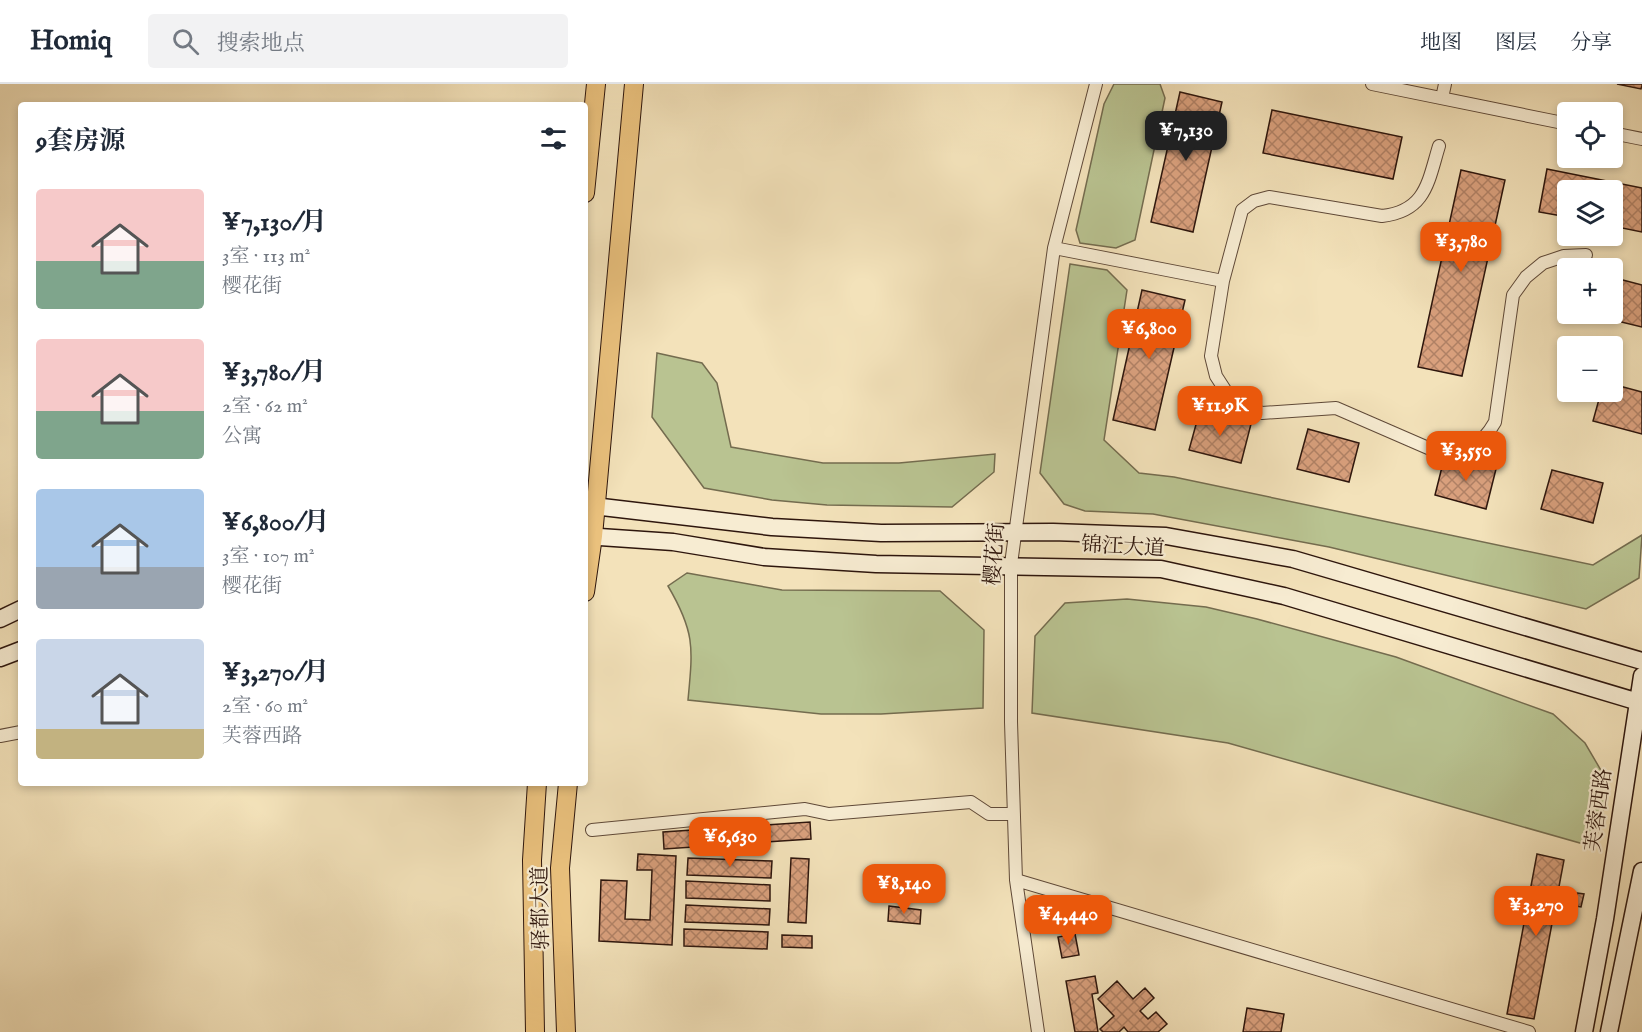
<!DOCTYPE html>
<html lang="zh">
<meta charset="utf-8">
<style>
:root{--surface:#fff;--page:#f2f2f3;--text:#1f2937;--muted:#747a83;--line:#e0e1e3;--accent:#ea580c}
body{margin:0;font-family:"IM FELL English","Noto Serif SC",serif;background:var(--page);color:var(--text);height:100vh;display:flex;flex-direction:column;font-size:22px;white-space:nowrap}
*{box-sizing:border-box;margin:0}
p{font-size:20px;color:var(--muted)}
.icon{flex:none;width:33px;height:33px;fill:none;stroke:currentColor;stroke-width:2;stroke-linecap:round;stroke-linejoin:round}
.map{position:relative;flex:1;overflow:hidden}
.panel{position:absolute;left:18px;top:18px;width:570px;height:684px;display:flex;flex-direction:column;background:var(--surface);border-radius:6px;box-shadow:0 3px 9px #0003}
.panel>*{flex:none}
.buttons{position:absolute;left:1557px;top:18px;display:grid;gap:12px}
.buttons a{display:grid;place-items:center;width:66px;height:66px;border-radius:6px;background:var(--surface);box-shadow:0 3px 9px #0003;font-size:30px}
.price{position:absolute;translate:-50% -51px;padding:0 14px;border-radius:12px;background:var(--accent);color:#fff;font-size:20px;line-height:39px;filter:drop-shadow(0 2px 3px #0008)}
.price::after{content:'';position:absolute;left:50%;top:36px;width:18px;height:14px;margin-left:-9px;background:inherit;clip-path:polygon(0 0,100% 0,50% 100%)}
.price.current{background:#222;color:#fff}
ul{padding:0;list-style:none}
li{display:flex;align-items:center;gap:18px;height:150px;padding:0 18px}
li span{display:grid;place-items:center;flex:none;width:168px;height:120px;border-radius:6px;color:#555}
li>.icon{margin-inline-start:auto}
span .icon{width:72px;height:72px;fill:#fffc;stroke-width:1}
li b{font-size:26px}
h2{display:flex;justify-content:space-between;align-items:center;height:72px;padding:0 18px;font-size:26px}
header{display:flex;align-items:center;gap:36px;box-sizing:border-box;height:84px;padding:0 30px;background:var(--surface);border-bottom:2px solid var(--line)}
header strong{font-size:28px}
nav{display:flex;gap:33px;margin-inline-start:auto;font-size:21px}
.search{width:420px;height:54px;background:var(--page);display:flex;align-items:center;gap:15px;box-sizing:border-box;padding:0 21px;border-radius:6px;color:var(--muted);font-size:22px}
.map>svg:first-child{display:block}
.green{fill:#b9c391;stroke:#746c4f;stroke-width:1.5}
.building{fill:url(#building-cross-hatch);stroke:#2e160d;stroke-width:1.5}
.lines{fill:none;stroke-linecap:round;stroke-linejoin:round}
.street-casing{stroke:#5f4938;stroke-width:14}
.secondary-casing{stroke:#2e160d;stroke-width:19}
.primary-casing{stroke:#2e160d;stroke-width:20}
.street{stroke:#f7ecd2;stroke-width:12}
.secondary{stroke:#f7ecd2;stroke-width:16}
.primary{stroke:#eac17d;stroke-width:18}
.labels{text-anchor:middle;stroke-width:4.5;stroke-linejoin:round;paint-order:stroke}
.street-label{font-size:21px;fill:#2e160d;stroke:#f7ecd2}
</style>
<header>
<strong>Homiq</strong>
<div class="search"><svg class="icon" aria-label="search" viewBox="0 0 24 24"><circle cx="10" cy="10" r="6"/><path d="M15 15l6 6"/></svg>搜索地点</div>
<nav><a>地图</a><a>图层</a><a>分享</a></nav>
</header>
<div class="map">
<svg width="1642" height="948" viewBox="0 0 1642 948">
<defs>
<pattern id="building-cross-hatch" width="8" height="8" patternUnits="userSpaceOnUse" patternTransform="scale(1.5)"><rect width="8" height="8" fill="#d9a07d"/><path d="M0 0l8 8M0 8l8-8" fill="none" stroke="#b08165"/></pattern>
</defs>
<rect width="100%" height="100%" fill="#f3e2ba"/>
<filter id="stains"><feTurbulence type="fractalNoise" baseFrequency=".00333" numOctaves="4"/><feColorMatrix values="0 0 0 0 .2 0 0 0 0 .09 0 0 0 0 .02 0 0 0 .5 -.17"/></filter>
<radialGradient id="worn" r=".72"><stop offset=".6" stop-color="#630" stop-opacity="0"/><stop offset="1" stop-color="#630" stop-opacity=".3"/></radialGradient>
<path class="green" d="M1114,0h46l5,14 -30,142 -19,8 -36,-5 -4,-13 28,-126z
M1070,180l37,6 20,20 -23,150 35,33 35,4 419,88 49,-30 -3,43 -53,31 -257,-62 -176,-33 -68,-3 -21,-7 -24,-31z
M657,269l45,10 15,20 14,64 92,16h76l96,-9 -1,18 -42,35 -125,-2 -55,-5 -68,-12 -52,-71z
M687,489l95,17 158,1 44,39 -1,78 -102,6h-60l-133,-14c5,-53 7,-68 -20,-114z
M1127,515l79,8 51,12 139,38 157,57 32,29 24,41 -15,63 -366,-104 -196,-30 3,-77 30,-33z"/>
<path class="building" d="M1617,0h25v2l-1,3z
M1180,8l42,10 -29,130 -42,-10z
M1272,26l130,27 -9,42 -130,-26z
M1547,85l95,19v44l-30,-6v-36h-44v27l-29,-5z
M1461,86l44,10 -43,196 -44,-9z
M1619,195l23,6v42l-33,-8 3,-5z
M1142,206l43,10 -30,130 -42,-10z
M1612,300l30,8v42l-49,-13 8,-29h11z
M1200,326l51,14 -10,39 -52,-13z
M1308,345l51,14 -10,39 -52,-13z
M1445,371l51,14 -10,40 -51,-14z
M1552,386l51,13 -10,40 -52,-14z
M810,738l1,17 -147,10 -1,-17z
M638,770l38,2 -4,89 -73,-4 2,-61 26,1 -2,38 25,1 2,-50h-15z
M1537,770l27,6 -30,159 -27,-5z
M688,774l84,3 -1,17 -84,-3z
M791,774l18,1 -3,64 -18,-1z
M686,797l84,4v16l-84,-3z
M1577,809l7,1 -3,13 -6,-1z
M686,821l84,4 -1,16 -84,-3z
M889,822l32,4 -1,14 -32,-3z
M684,845l84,3 -1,17 -83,-3z
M1075,850l4,21 -17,3 -4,-21z
M782,851l30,1v12l-30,-1z
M1095,892l3,17 -6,1 6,38h-23l-9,-51z
M1117,897l16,18 12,-11 9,10 -14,13 8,8 8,-7 11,12 -9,8h-30l-4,-5 -5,5h-16l-3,-3 14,-13 -16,-17z
M1247,924l37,6 -3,18h-38z"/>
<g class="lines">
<defs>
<path id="street" d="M1372,0l196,40
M1442,14l3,-14
M1612,49l30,6
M1439,62c-11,36 -13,65 -57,70l-113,-19 -15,4 -12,9 -19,71 -12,75 5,20 11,17 16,13 19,7 74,-5 99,43c28,5 46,-4 60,-29l18,-127 13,-18 17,-14 21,-7 22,-1
M1054,164l169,33
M0,652l21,-4
M592,746l213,-21 24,5 142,-12 18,12h25
M1016,796l513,152
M1038,948l-22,-152 -5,-158v-158l43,-316 42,-164"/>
<path id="secondary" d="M585,421l187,22 109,6 172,-1 113,4 127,23 349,102
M585,452l88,6 91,15 112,7 285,5 123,27 358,107
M0,535l21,-10
M0,574l21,-8
M1584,948l21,-113 37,-243
M1609,948l33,-161"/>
<path id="primary" d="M585,109l11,-109
M585,508l8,-56 41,-452
M535,948l-3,-172 5,-77
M566,948l-6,-164 8,-85"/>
</defs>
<use href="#street" class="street-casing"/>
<use href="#secondary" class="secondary-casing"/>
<use href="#primary" class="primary-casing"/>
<use href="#street" class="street"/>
<use href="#secondary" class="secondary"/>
<use href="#primary" class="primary"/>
</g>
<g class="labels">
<g class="street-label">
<text transform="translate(1123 462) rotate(3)" y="7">锦江大道</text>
<text transform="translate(994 470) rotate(-86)" y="7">樱花街</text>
<text transform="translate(1598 726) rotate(-82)" y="7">芙蓉西路</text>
<text transform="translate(540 824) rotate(-91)" y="7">驿都大道</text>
</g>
</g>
<rect width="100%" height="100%" filter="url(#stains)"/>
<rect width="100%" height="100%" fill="url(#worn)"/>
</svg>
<div class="buttons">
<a><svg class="icon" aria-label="locate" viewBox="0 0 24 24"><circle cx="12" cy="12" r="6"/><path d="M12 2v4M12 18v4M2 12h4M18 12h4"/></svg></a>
<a><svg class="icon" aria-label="layers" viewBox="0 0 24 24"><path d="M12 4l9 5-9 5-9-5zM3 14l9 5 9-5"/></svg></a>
<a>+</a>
<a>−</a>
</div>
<b class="price current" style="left:1186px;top:78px">¥7,130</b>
<b class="price" style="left:1461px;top:189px">¥3,780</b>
<b class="price" style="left:1149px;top:276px">¥6,800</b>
<b class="price" style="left:1220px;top:353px">¥11.9K</b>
<b class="price" style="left:1466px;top:398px">¥3,550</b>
<b class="price" style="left:730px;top:784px">¥6,630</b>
<b class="price" style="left:904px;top:831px">¥8,140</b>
<b class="price" style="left:1536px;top:853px">¥3,270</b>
<b class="price" style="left:1068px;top:862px">¥4,440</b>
<section class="panel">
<h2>9套房源<svg class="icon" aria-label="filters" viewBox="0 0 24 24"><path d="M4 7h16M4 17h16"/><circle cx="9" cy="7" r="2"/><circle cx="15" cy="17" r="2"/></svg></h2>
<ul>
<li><span style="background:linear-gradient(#f6c9c9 60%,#7fa58c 0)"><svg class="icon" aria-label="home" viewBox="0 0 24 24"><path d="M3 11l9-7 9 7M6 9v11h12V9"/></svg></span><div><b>¥7,130/月</b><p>3室 · 113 m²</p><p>樱花街</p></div></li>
<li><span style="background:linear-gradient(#f6c9c9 60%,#7fa58c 0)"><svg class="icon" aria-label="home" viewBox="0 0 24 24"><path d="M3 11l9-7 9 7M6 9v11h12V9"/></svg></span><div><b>¥3,780/月</b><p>2室 · 62 m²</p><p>公寓</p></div></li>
<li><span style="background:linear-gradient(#a9c7e8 65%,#9aa5b1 0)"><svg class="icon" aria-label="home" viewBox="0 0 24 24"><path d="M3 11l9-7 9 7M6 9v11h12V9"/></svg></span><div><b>¥6,800/月</b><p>3室 · 107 m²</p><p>樱花街</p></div></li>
<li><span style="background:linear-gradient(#c9d6e8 75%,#c2b280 0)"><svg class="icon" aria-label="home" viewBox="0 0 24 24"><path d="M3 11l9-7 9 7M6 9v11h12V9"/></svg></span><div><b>¥3,270/月</b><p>2室 · 60 m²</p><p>芙蓉西路</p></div></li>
</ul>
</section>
</div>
